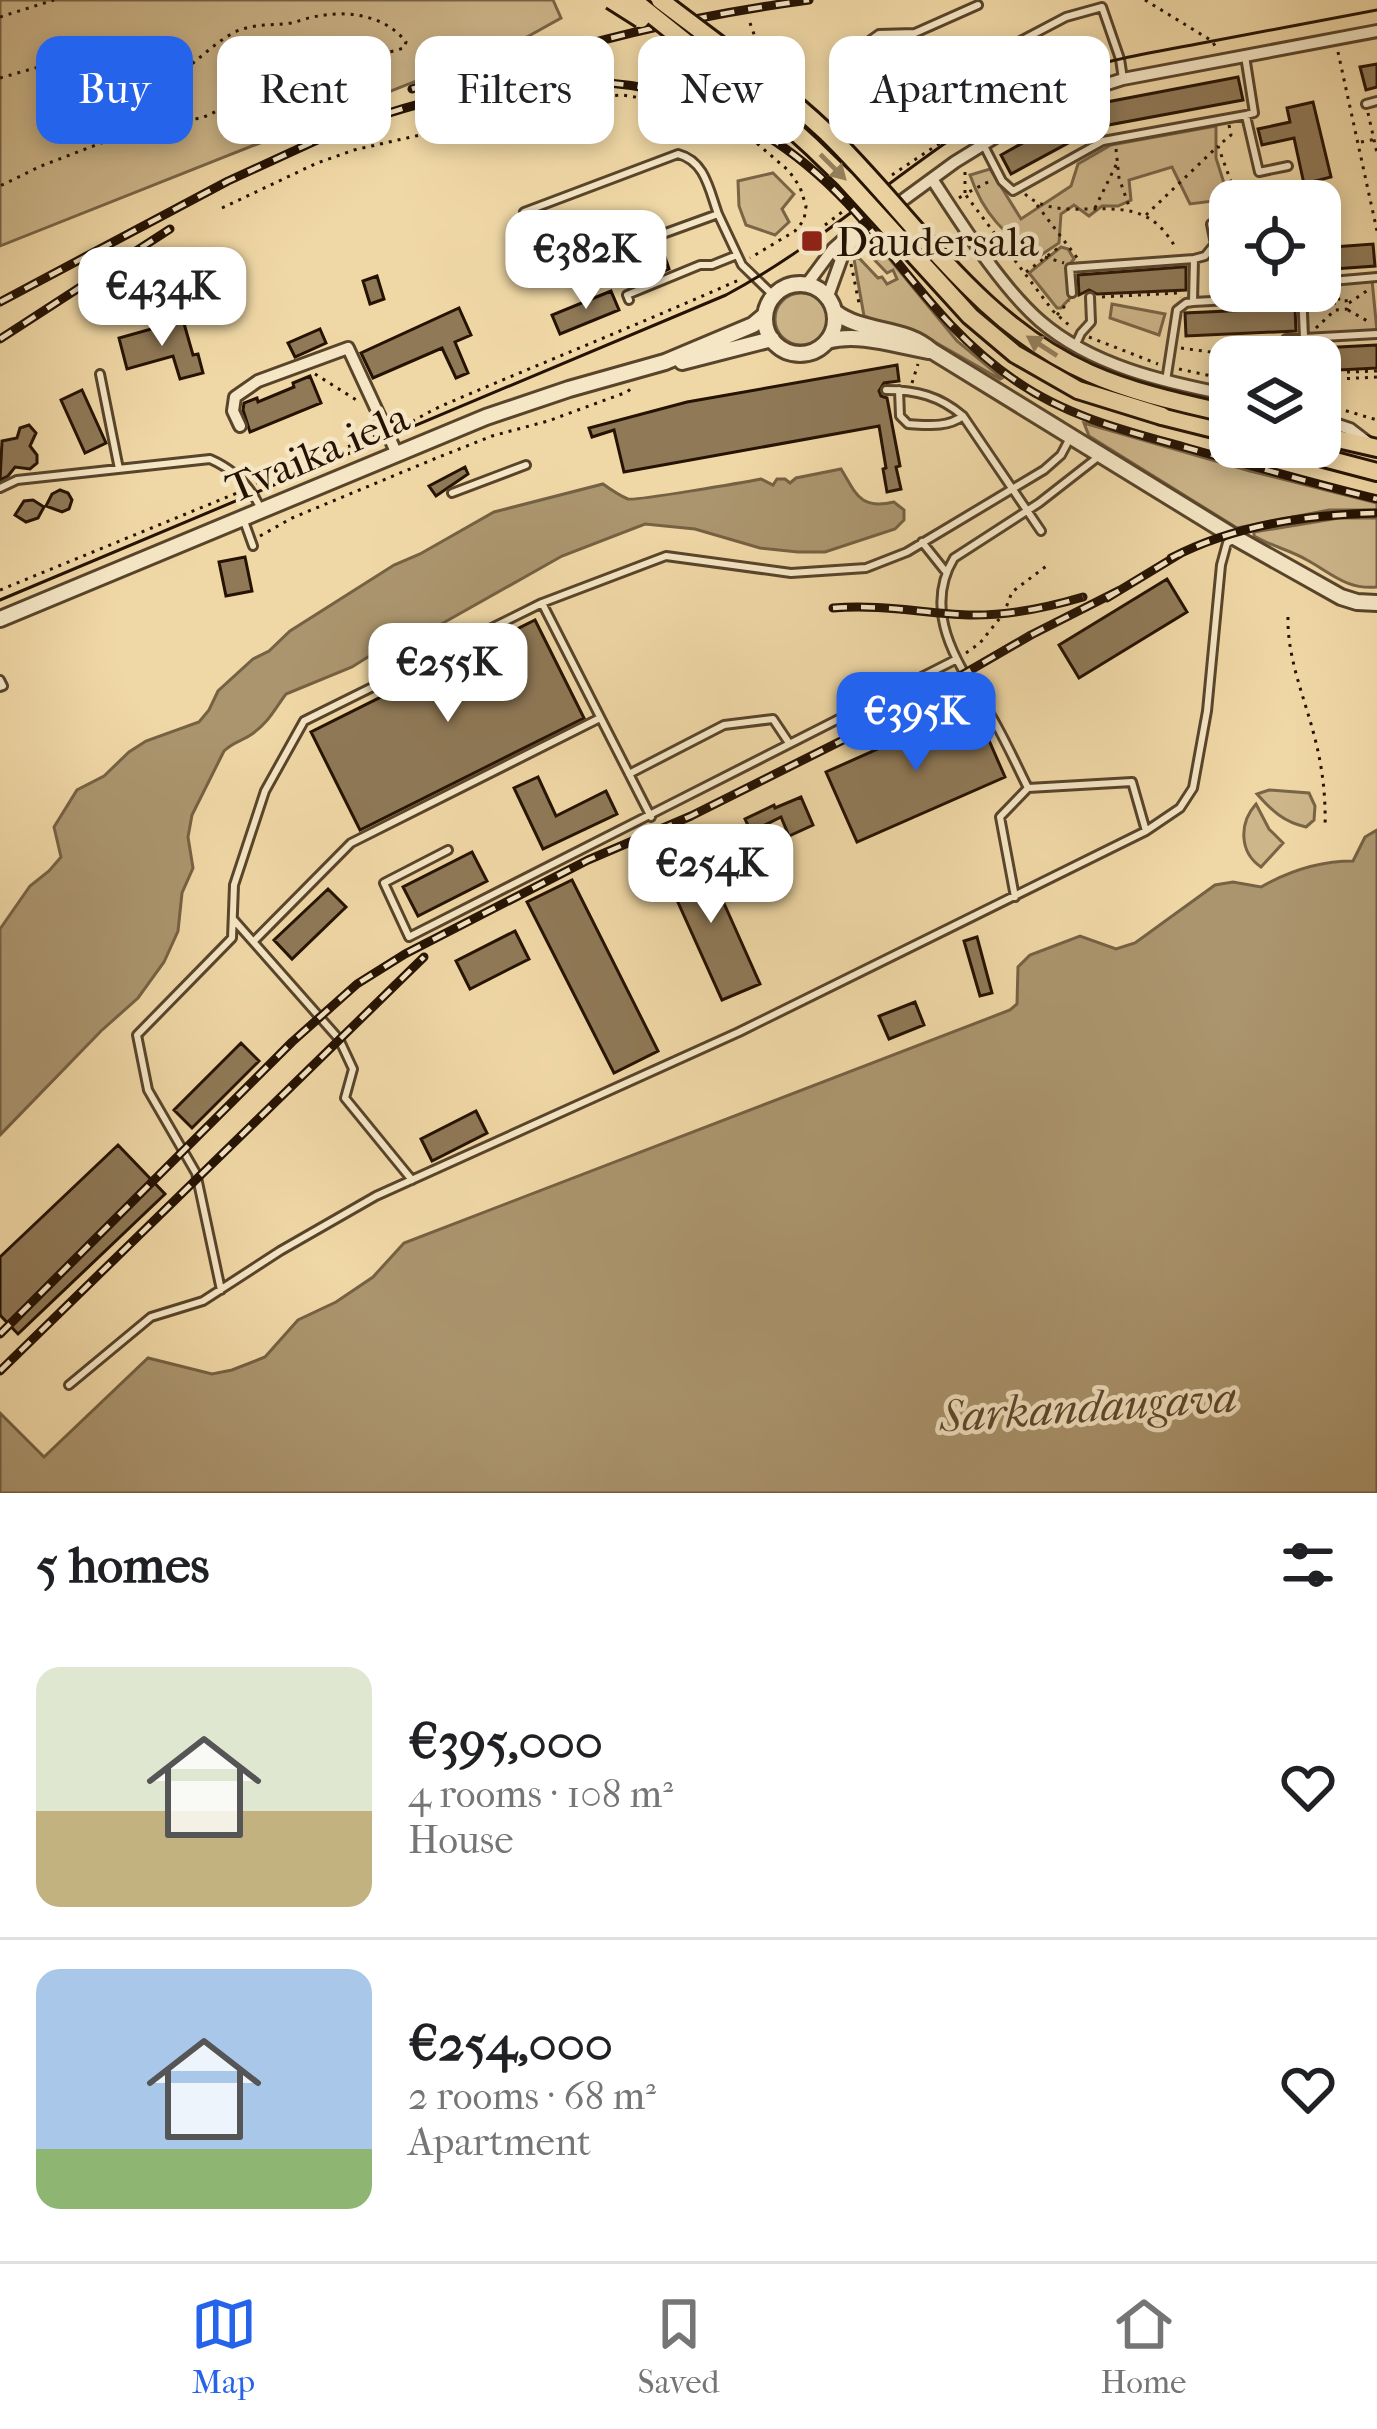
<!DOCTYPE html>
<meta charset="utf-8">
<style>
:root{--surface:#fff;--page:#f6f6f6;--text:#202124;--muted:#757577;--line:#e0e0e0;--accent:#2563eb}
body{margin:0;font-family:"IM FELL French Canon",serif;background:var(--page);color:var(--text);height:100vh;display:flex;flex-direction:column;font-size:45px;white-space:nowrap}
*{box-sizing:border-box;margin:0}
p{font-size:39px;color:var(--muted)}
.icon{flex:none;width:66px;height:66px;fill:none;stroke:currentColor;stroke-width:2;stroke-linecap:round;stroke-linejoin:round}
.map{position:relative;height:1493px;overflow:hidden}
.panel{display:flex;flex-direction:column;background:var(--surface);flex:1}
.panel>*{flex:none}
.hud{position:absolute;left:36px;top:36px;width:1305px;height:108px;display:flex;gap:24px}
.fabs{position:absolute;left:1209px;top:180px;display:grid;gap:24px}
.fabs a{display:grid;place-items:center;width:132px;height:132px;border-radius:24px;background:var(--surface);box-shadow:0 6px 18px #0003;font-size:60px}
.price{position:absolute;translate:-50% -102px;padding:0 27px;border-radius:24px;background:#fff;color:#222;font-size:39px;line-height:78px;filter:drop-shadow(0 3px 6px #0008)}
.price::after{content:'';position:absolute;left:50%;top:72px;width:36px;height:27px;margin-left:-18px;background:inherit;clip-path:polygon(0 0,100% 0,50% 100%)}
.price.selected{background:var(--accent);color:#fff}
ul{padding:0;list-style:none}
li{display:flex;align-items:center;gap:36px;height:300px;padding:0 36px}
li+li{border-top:3px solid var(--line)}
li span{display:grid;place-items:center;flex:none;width:336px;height:240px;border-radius:24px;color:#555}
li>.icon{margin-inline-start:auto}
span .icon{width:144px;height:144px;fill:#fffc;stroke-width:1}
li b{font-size:51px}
h2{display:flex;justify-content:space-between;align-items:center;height:144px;padding:0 36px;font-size:51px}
.tag{padding:0 42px;border-radius:24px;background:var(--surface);box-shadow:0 6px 18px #0003;font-size:42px;line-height:108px}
.tag.selected{background:var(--accent);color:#fff}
.tab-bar{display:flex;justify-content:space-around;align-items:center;height:168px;border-top:3px solid var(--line);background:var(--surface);font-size:33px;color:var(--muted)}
.tab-bar a{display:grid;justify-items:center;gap:6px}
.tab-bar .selected{color:var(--accent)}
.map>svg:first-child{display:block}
.green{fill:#cdb68a;stroke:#796446;stroke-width:3}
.water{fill:#ab956e;stroke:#756143;stroke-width:3}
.building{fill:#8f7957;stroke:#251202;stroke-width:3}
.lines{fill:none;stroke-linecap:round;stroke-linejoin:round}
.service-casing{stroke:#58442b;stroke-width:12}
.minor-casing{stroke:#58442b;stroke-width:16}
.tertiary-casing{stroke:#58442b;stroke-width:20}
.primary-casing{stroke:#251202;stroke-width:22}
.path{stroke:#251202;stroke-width:3;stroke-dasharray:3 6;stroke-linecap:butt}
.service{stroke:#f5e6c5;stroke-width:6}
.minor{stroke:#f5e6c5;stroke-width:10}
.tertiary{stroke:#f5e6c5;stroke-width:14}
.primary{stroke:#f0d8a6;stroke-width:16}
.tram{stroke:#251202;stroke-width:3}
.rail-casing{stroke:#251202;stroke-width:9}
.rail{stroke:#f5e6c5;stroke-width:4.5;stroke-dasharray:14;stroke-linecap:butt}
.primary-bridge-casing{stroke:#251202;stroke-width:22;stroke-linecap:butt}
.primary-bridge{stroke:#f0d8a6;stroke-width:16}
.oneway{fill:#957f5c}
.poi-dot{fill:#8f2418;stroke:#f5e6c5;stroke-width:4.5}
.labels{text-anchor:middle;stroke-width:9;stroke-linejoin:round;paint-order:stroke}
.poi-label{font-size:42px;fill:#251202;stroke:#f5e6c5;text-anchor:start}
.street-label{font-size:42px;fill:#251202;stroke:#f5e6c5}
.water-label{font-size:45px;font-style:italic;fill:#5b462d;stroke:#f5e6c5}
</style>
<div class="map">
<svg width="1377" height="1493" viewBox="0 0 1377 1493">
<rect width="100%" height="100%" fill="#f0d8a6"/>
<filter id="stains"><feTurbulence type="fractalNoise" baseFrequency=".00167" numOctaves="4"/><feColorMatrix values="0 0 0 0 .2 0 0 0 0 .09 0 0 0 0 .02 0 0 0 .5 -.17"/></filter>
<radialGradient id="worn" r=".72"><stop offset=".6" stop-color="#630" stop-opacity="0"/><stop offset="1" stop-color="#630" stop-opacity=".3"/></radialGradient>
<path class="green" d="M0,0h553l8,18 -34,19 -527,209z
M1216,126v32l13,41 -39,5 -18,-37 -43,13 2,20 -13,6h-16l-13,10 -15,-11 -13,9 -2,29 -21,14c-34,-24 -54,-41 -68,-82l20,-6 31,50 50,-33 7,-22 33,-19z
M773,173l21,21 -12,15 7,13 -14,13 -29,-10 -7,-19 -1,-25z
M873,239l84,102 45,37 -2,1 -76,-43 -60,-20 -10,-57 5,-1 19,20 4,-1 5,7 10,-5 -4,-9 -6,3 -24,-25z
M1061,247l7,2 6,10 -6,7 3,31 -10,11h-4l-28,-35z
M1372,280l5,51 -69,3 -1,-43h13v-7z
M775 319a26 26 0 1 1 52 0a26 26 0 1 1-52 0Z
M1112,304l53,10 -6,21 -49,-17z
M1084,423l166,48 127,32v7h-48l-92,18 -148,-92z
M1339,518h38v69c-30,3 -46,-14 -70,-27 -17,-10 -36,-14 -53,-24v-4z
M1269,790l40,3 6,13 -1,14 -8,7c-22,-5 -34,-16 -49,-33z
M1256,804l13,25 14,14 -22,24c-22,-15 -22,-44 -5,-63z"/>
<path class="water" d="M841,469c15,24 18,41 53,33l10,8v10l-9,9 -70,23h-27l-38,-4 -65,-19 -50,-5 -83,32 -133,75 -50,19 -27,17 -66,27c-12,16 -17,28 -34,40 -10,7 -19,8 -28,17l-32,64 -4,22 5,31 -11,25 -4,38 -14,31 -26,36 -37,33 -101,104v-206l30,-43 19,-15 12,-14 -7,-30 23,-37 27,-14 25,-24 17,-11 53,-19 10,-12 9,-19 35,-32 16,-8 21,-20 104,-66 26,-11 74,-42 109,-28c7,5 17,12 25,15 7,2 118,-17 133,-20l12,6 4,-6h8l5,4 6,-5z
M1377,830v663h-1377v-80l44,44 104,-99 64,16 20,-4 33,-13 33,-37 38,-18 37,-25 31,-34 606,-233 7,-6 1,-37 12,-12 50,-19 36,13 19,-6 80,-58 18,-3 28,5c28,-16 61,-26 92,-26l12,-24z"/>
<path class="building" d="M1377,64v23l-11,3 -6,-23z
M1238,77l5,23 -145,27 -87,47 -10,-19 90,-50z
M1313,102l18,75 -27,7 -10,-46 -32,7 -4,-16 32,-7 -3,-14z
M1373,244l2,22 -55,4v-22z
M662,248l7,21 -34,15 -3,-9 9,-8 -2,-10z
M1182,267h4v23l-89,4 -8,-4 -10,5 -1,-20z
M377,276l7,23 -14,5 -7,-23z
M611,291l8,19 -59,24 -8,-19z
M459,308l12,27 -16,7 13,31 -12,5 -14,-30 -69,30 -12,-25z
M1295,308l1,23 -110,5 -1,-23z
M183,320l10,35 5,-1 5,19 -23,6 -7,-23 -46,13 -8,-31z
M320,329l6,14 -31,14 -7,-14z
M1377,345v23l-57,3v-23z
M897,365l2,16 -15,2 -5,8 2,5 6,2 13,68 -4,1 5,22 -14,3 -4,-23 3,-1 -7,-42 -255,46 -10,-42 -22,7 -3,-9 98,-26z
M310,376l11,27 -71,29 -7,-22 1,-7 13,-5 1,4 36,-15 -1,-4z
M82,390l24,53 -21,10 -24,-53z
M29,425l7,8 -6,13 7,9v8l-7,6 -15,-2 -7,9 -8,4 2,-39 15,-3 3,-10z
M465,467l3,7 -32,22 -7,-10z
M60,490l8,3 4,7 -3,9 -7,3 -16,-6 6,-12z
M33,500l11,7 -6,11 -12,4 -11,-7 9,-14z
M245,557l7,34 -26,5 -7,-34z
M1167,579l20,33 -108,66 -20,-33z
M535,620l49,98 -224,112 -49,-98z
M974,706l31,71 -148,65 -31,-70z
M538,777l18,39 50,-25 11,23 -74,35 -29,-61z
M801,797l12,28 -24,11 -8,-19 -30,15 -6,-13 29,-14 1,3z
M472,852l15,29 -69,35 -15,-29z
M701,852l59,132 -38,16 -59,-131z
M572,880l86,171 -44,22 -87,-171z
M328,889l18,18 -54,52 -18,-19z
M515,931l14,28 -59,30 -14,-28z
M977,937l15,56 -12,3 -16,-55z
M915,1002l9,23 -35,14 -10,-23z
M241,1043l18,18 -67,67 -18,-18z
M476,1111l11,22 -55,28 -11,-22z
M118,1145l47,49 -147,140 -18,-19v-58z"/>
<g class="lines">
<defs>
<path id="service" d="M978,5l-63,28 -36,1 -39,28 32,57 194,-102 36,-10 18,52 3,20
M1366,104l11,-3
M1246,116l13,56 29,-6
M983,144l19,37 11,10 90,-50 143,-26 8,-2 -9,-57
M524,212l154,-58c27,7 31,35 40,60
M627,247l7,18
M544,277l174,-63 24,51 31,30
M1320,282l57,-5
M1302,291l2,47
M1072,293l-2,-25 124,-9
M629,300l-2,-5 73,-30h12l25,-10
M1193,302l109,-6
M1075,346l6,-13 10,-11 -1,-25
M1287,357l-1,-18 91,-5
M100,374l19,95
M1166,381l11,-71 9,-7 7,-1 1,-43 11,-3 10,-12 -4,-20
M886,390c30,0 54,6 77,26l78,115
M899,390l1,26 8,8c19,1 39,4 55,-8
M0,488l17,-8 193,-21c23,10 39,25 50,48
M452,493l74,-28
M244,521l9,25
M922,542l24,30
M542,603l109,214
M0,680l3,6 -3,1
M629,774l95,-49 49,-6 16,24
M1028,788c-14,-28 -27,-58 -44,-84 -29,-43 -61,-95 -30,-146l85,-55 59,-46
M448,850l-64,33 25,54c183,-91 363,-186 546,-277
M1015,897l-15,-80 28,-29 104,-6 14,49
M233,919l106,120 14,30 -8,29 67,82
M254,941l97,-98 249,-125
M221,1290l-25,-117 -48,-83 -11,-55 95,-97 2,-53 31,-94 39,-70 238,-118 124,-47 125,17 75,-5 41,-16 137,-82 17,-15 9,-17
M69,1385l82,-68 52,-16 77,-50 96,-55 363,-164 407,-201 34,-23 13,-20 14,-77 14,-146 6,-22 6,-3"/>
<path id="minor" d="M932,179c29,44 68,107 108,142 52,45 124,61 190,74
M807,284l26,-35 10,-9 15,-7 97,-71 78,-48 40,-19 50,-16 254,-48
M828,296l14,-39 15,-22
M1320,419l30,10 17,13
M240,426l-7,-15 2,-14 23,-16 90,-33 49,106"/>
<path id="tertiary" d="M765 319a35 35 0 1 1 70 0a35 35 0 1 1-70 0Z
M835,312c29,22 70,14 97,39l304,187 105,59 16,5 20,1
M827,341c33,-9 70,5 102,10
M682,362l90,-23
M0,619l486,-202 83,-28 96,-27 88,-37 12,-10"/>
<path id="primary" d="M1162,416l68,17
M1320,435l57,13
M1282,447l95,25"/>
</defs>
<use href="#service" class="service-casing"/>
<use href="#minor" class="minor-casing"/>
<use href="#tertiary" class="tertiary-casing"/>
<use href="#primary" class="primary-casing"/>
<path class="path" d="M1145,0l67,41 5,8
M0,17l54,-17
M750,23l9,25 12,16
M1338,52l39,179
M0,78l98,-28c28,-2 48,25 75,28 22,-14 39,-34 62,-46 19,-9 36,-6 56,-9 9,-2 18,-6 28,-7 30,-6 67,0 87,26l-2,6 -130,36 -72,34 -51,6 -110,42 -41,20
M1368,113l9,40
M1229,125l2,10 -13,11 20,55
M1361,142l16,-3
M1116,149l3,29 11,31
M965,172v22l25,-13
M892,175l93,-62
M1025,194c35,32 95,-2 132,30 8,7 14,16 19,24
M959,198l6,-4 88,117 17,15
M1037,205l41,54
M222,208l95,-45 37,-13 123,-28 40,-21 105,-6 46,7 43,13 27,12 51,44 11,16 6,19 -2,14 -9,11 -45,27
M1095,208l22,-45
M1146,215l72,-69
M1217,217l16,-27
M825,225l25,-19
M1045,257l19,6
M851,264l9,44
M1026,272l36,-27
M1310,296l24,3
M1102,297l76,-4 3,4
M1349,303l22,-15
M1348,310l23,13
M1057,315l12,-14
M1316,328l19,-18 12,-1 -1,-10h-12l1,11
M1089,337l69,27
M1181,348l59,8h39
M1179,369l51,11
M1320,373l57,-2
M315,374l43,27
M1320,380l57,-3
M912,383l6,-19
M1320,403l57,17
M396,429c17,-7 33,-18 50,-25 98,-42 196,-81 293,-124
M256,483l119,-47
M260,536l32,-18 142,-59 58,-23 56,-15 79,-29 7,-6
M0,590l237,-97
M1288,617c-1,39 15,77 25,114 9,33 13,63 12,97
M966,653l14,-10 24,-30 8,-21 37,-28"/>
<use href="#service" class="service"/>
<use href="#minor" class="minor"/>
<use href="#tertiary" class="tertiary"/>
<use href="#primary" class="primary"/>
<path class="tram" d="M0,600l726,-305c113,-60 204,-157 321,-212 47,-22 99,-29 150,-39 60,-11 120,-23 180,-34"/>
<defs>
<path id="rail" d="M477,78c107,-37 220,-63 332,-78
M412,89l80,-27
M336,131c186,-69 365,-84 512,73 57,62 96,128 168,177 50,35 110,50 168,66 64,18 128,36 193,52
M0,302l228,-121 120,-55
M0,339l170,-110
M1171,558c64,-33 134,-43 206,-45
M1107,598l76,-46
M833,608c46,-4 90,5 135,7 39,1 78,-7 115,-18
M0,1334l292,-292 65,-58 48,-30 183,-94 103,-44 200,-100 140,-81 89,-45
M0,1371l424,-414"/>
</defs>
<use href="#rail" class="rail-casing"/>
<use href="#rail" class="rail"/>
<defs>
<path id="primary-bridge" d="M611,0l30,19
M633,0l145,116 34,31 33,32 125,137 45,38 63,36 84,26
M660,0c56,43 115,84 166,132 85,82 151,192 263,241 45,20 93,30 141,41"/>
</defs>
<use href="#primary-bridge" class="primary-bridge-casing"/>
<use href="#primary-bridge" class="primary-bridge"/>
</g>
<defs><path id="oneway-solid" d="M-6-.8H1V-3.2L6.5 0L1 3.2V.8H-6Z" transform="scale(3)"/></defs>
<g class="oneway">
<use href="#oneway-solid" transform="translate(833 167) rotate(45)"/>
<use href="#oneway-solid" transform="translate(1042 346) rotate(-147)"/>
</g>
<rect class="poi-dot" x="800" y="229" width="24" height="24" rx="6"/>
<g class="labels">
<g class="poi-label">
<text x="836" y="256">Daudersala</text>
</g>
<g class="street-label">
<text transform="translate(317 452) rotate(-23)" y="15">Tvaika iela</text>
</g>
<g class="water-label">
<text transform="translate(1088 1406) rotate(-4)" y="16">Sarkandaugava</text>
</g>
</g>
<rect width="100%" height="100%" filter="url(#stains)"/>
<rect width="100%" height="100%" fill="url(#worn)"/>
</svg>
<div class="fabs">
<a><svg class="icon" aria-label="locate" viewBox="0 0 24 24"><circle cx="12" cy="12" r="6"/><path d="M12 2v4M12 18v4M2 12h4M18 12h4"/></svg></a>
<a><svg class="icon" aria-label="layers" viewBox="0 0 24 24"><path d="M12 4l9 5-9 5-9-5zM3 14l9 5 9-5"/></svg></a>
</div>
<b class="price" style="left:586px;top:312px">€382K</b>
<b class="price" style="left:162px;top:349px">€434K</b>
<b class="price" style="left:448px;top:725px">€255K</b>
<b class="price selected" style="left:916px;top:774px">€395K</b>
<b class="price" style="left:711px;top:926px">€254K</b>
<div class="hud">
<a class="tag selected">Buy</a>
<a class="tag">Rent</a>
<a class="tag">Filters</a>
<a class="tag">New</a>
<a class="tag">Apartment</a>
</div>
</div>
<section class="panel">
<h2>5 homes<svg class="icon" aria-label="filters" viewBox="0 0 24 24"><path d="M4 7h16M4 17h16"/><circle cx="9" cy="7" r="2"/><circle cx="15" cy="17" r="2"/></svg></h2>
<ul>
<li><span style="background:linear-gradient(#dfe7d0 60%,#c2b280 0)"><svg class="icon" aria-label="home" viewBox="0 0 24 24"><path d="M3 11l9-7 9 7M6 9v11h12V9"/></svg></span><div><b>€395,000</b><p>4 rooms · 108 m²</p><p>House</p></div><svg class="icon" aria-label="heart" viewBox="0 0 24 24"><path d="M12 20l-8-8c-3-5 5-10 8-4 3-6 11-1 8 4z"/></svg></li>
<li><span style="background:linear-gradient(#a9c7e8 75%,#8fb573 0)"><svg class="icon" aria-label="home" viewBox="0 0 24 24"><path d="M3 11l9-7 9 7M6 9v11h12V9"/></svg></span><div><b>€254,000</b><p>2 rooms · 68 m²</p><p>Apartment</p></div><svg class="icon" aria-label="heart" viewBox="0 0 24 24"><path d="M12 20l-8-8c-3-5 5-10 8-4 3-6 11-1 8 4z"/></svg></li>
</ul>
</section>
<nav class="tab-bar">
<a class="selected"><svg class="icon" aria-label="map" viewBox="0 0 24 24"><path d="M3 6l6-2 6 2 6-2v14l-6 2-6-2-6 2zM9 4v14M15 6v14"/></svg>Map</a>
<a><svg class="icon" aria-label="saved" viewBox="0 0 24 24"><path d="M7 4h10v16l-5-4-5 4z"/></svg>Saved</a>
<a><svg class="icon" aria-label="home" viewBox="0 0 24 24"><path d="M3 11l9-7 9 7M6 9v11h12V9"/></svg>Home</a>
</nav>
